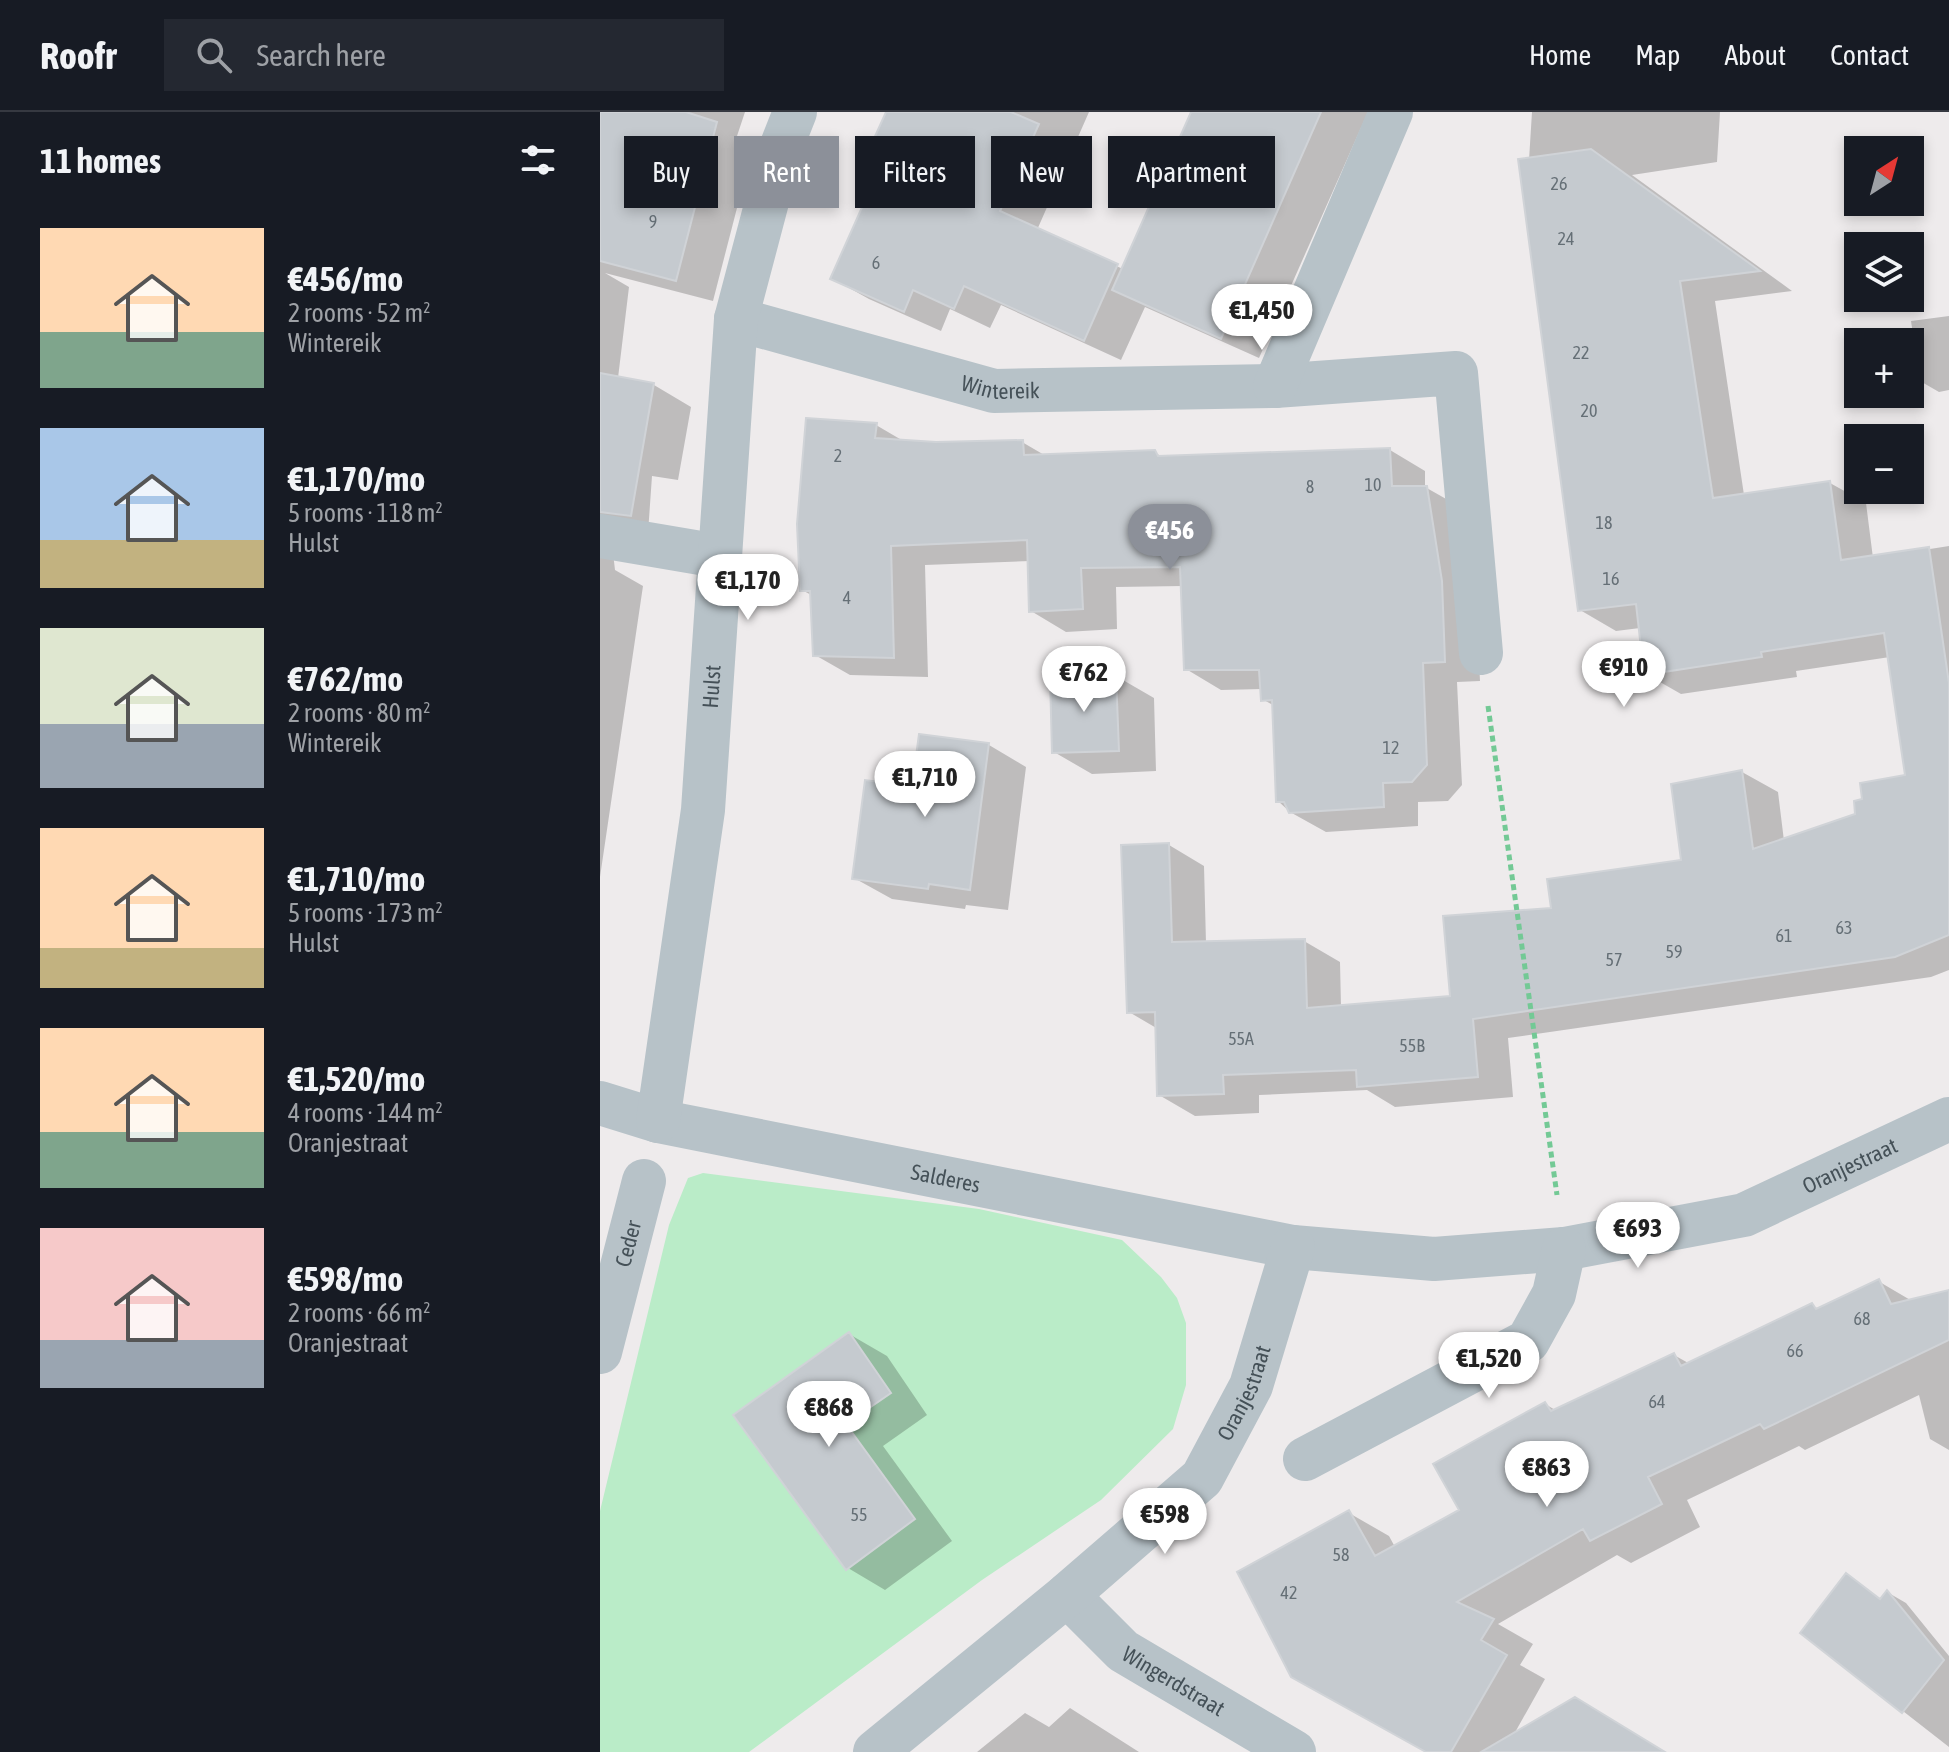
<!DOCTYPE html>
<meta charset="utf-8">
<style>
:root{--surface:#171b24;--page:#242831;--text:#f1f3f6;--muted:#9ea1a6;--line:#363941;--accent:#8c9099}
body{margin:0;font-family:"Asap Condensed",sans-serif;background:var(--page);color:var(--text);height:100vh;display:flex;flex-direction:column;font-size:30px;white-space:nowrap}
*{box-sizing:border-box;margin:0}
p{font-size:26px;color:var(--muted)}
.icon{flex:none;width:44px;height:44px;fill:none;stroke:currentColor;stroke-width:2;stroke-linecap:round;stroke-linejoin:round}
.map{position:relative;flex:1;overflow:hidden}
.drawer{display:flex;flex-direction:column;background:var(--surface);width:600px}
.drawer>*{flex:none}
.top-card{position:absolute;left:24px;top:24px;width:760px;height:72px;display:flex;gap:16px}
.needle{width:52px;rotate:36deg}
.controls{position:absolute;left:1244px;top:24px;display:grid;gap:16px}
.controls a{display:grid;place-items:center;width:80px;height:80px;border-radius:0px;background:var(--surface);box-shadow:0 4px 12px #0003;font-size:40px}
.price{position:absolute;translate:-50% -68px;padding:0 18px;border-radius:28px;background:#fff;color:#222;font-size:26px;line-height:52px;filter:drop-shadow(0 2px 4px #0008)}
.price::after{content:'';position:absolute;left:50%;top:48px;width:24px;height:18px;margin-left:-12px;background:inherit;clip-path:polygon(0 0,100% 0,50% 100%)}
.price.on{background:var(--accent);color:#fff}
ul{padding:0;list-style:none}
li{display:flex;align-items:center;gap:24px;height:200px;padding:0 40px}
li span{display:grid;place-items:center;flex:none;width:224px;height:160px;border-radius:0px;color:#555}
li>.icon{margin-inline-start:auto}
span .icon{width:96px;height:96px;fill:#fffc;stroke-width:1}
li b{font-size:34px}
h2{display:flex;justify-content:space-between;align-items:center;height:96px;padding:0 40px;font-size:34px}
.tag{padding:0 28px;border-radius:0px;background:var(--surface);box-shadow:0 4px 12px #0003;font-size:28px;line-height:72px}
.tag.on{background:var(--accent);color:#fff}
header{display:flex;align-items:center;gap:48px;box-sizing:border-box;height:112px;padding:0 40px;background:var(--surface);border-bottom:2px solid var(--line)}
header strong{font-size:38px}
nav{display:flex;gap:44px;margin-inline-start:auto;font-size:28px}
.search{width:560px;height:72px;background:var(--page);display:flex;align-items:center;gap:20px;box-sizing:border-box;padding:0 28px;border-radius:0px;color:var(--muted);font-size:30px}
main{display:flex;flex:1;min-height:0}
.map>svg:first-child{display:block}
.green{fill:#baecc8}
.shadow{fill:#0003}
.building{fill:#c5cacf;stroke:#d0d3d7;stroke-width:2}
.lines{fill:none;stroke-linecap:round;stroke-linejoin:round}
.path{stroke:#73c995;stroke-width:5;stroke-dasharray:6 4;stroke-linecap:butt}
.minor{stroke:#b7c2c8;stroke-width:44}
.labels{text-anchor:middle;stroke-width:6;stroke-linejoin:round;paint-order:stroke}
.number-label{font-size:18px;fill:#656f76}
.street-label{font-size:22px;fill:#455158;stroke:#fff}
</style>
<header>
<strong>Roofr</strong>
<div class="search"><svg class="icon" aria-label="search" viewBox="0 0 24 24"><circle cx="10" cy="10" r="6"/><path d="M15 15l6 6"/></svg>Search here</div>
<nav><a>Home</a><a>Map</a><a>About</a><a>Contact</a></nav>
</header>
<main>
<section class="drawer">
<h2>11 homes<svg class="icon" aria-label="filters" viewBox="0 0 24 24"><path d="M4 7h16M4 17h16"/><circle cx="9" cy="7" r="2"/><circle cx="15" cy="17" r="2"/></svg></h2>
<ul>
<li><span style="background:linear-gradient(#ffd9b3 65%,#7fa58c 0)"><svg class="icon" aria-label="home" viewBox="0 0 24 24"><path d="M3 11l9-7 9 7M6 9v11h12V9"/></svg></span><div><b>€456/mo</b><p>2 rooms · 52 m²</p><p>Wintereik</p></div></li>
<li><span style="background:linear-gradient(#a9c7e8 70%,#c2b280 0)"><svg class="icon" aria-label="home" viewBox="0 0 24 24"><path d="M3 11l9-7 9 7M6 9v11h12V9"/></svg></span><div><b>€1,170/mo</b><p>5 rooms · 118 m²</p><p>Hulst</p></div></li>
<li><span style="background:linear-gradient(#dfe7d0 60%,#9aa5b1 0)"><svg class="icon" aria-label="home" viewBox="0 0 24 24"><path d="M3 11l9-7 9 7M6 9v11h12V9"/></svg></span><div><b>€762/mo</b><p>2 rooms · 80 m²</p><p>Wintereik</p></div></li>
<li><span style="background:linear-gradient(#ffd9b3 75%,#c2b280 0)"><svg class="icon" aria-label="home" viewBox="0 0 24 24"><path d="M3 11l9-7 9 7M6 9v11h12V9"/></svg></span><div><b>€1,710/mo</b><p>5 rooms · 173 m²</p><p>Hulst</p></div></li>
<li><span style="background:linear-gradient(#ffd9b3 65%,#7fa58c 0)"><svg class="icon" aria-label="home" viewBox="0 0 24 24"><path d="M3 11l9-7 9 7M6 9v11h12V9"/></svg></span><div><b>€1,520/mo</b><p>4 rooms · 144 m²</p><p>Oranjestraat</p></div></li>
<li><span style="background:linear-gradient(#f6c9c9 70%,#9aa5b1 0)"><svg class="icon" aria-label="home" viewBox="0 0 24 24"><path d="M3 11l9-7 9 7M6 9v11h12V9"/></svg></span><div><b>€598/mo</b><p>2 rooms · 66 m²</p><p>Oranjestraat</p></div></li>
</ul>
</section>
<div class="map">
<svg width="1349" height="1640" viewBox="0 0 1349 1640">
<rect width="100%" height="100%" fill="#eeebec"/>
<path class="green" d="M103,1061l276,36 143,31 39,37 16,21 9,25v62l-13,44 -72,71 -119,80 -233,172h-149v-241l69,-286 19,-47z"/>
<path class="shadow" d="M0,0h145l-8,24 16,10 -40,155 -108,-28 24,14 -11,91 36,7 37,22 -13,73 -26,-4 -4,57 -35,20 2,17 28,16 -43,291z
M288,0h201l-52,118 86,39 70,-157h175l-109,246 -114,-51 -24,53 -120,-55 -11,23 -40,-19 -9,22 -72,-32 -36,-20 51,-117 -14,-9z
M932,0h188l-3,50 -85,13 160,116 -77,10 29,194 86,-12 36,20 7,55 76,-12v424l-18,7 -423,61 5,59 -118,10 -28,-17 -108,5v18l-64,3 -36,-21 -1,-66 -29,-17 40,-167 35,21 2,77 98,-2 36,21 1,45 111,-9 101,-88 130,-48 59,-90 36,20 6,49 74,-26 50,-39 -18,-119 -94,14 1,6 -116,17 -35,-20 -6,-46 -24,3 -36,-21 -51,-450z
M1349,204v74l-10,2 -19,-11 -9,-60z
M276,313l29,17h117l24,14 108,-4 10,6 226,-8 35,21v16l37,21 14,94 4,79 -23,1 5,103 -14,16 -30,1v24l-92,6 -36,-20 -12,-11 -3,-95 -13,-7v-10l-41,1 -35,-21 -3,-83 -67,1 1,42 -51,3 -35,-21 -1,-50 -105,4 3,112 -78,-2 -35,-20 -2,-59 -11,-6z
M516,564l38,22 2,73 -64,3 -38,-22z
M321,624l68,9 37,22 -18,143 -42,-5 -1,4 -73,-10 -38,-21 59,-90z
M1278,1169l34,20 37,-9v158l-19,-11 -11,-44 -114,55 -6,-4 -112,54 13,27 -69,36 -14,-8 -119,69 35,20 -13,21 25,14 -32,57 150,16h-235l-79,-239 40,23 6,11 66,-36 84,-107 12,7 117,-56 16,9 122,-59 8,5z
M249,1222l38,22 40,59 -44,31 69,95 -67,49 -37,-22 -112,-152z
M1246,1464l36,24 5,-8 19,11 43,53v91l-146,-114z
M470,1596l69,44h-162l48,-39 24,14z"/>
<path class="building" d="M0,0h86l31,10 -41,159 -76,-20z
M286,0h125l28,12 -39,87 118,53 -34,77 -120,-55 -10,23 -41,-19 -9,22 -74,-33 54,-121 -17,-4z
M591,0h130l-100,227 -109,-49z
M991,37l169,122 -80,10 33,217 117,-17 11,79 88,-13 20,136v252l-54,22 -422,62 5,58 -121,10 -1,-17 -133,5 1,19 -67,2 -2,-84 -28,1 -6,-168 48,-2 3,99 133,-3 2,69 143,-12 -7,-80 108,-8 -4,-29 134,-19 -10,-76 71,-14 11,79 102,-35 -1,-13 8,-2 -2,-16 45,-8 -21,-142 -123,19 1,5 -118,18 -8,-71 -58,7 -60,-452z
M0,261l54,10 -23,133 -31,-4z
M206,306l71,5 -2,15 61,4 87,-2 1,15 131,-5 3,6 232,-8 2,38h35l15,95 3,81 -22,1 4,102 -15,17 -29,1 1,24 -95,6 -5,-11h-8l-4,-102 -11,1 -2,-31h-75l-4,-103 -99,1 2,41 -54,3 -2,-72 -136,6 3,112 -81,-2 -3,-65h-10l-3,-67z
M516,562l3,77 -67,2 -2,-76z
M319,622l70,9 -19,147 -41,-6 -1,5 -76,-10 13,-99 47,6z
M1279,1167l12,25 58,-14v50l-185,89 -4,-5 -112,53 14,27 -72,37 -7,-12 -126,73 37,17 -13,21 26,15 -56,97h-25l-135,-75 -54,-105 112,-62 26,46 84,-46 -26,-46 57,-32 55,-30 6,9 123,-58 7,13 131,-63 4,6z
M249,1220l42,61 -45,31 69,95 -69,51 -113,-155z
M1246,1461l34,26 7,-9 57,70 -42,53 -102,-80z
M975,1585l90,55h-184z"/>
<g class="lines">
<path class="path" d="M888,594l69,489"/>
<g class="minor">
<path id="s1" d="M136,207l258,72 281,-5 181,-13 25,280"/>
<path d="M675,274l116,-274"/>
<path d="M0,424l118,20"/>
<path id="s2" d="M0,991l58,18 635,126 141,12 130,-10 180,-34 205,-96"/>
<path id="s3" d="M58,1009l45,-311 33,-491 46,-174 13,-33"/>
<path id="s4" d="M0,1240l44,-171"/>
<path d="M705,1347l223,-118 26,-47 10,-45"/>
<path id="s5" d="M467,1483l56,56 171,101"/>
<path id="s6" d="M275,1640l192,-157 135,-117 49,-92 42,-139"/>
</g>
</g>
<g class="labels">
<g class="number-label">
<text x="959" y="78">26</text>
<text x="53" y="116">9</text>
<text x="966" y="133">24</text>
<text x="276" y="157">6</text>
<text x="981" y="247">22</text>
<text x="989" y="305">20</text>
<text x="238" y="350">2</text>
<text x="773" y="379">10</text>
<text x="710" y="381">8</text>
<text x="1004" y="417">18</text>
<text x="1011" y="473">16</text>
<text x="247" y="492">4</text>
<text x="791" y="642">12</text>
<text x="1244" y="822">63</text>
<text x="1184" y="830">61</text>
<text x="1074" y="846">59</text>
<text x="1014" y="854">57</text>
<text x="641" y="933">55A</text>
<text x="812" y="940">55B</text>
<text x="1262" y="1213">68</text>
<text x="1195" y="1245">66</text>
<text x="1057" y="1296">64</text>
<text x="259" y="1409">55</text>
<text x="741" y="1449">58</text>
<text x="689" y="1487">42</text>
</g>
<g class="street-label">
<text dy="8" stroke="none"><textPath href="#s1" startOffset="274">Wintereik</textPath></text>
<text dy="8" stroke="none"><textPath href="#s3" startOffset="438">Hulst</textPath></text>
<text dy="8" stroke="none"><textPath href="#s2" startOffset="1280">Oranjestraat</textPath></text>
<text dy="8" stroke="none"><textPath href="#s2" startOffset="354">Salderes</textPath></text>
<text dy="8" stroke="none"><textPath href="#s4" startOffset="112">Ceder</textPath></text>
<text dy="8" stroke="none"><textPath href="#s6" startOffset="522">Oranjestraat</textPath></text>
<text dy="8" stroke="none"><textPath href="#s5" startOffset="138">Wingerdstraat</textPath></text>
</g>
</g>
</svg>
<div class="controls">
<a><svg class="needle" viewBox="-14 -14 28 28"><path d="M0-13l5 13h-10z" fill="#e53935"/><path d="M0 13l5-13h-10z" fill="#9ea1a6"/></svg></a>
<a><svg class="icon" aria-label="layers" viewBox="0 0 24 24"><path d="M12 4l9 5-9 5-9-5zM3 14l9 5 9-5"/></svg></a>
<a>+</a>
<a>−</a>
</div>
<b class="price" style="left:662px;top:240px">€1,450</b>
<b class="price on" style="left:570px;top:460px">€456</b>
<b class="price" style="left:148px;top:510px">€1,170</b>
<b class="price" style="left:1024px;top:597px">€910</b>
<b class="price" style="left:484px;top:602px">€762</b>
<b class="price" style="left:325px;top:707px">€1,710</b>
<b class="price" style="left:1038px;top:1158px">€693</b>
<b class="price" style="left:889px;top:1288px">€1,520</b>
<b class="price" style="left:229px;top:1337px">€868</b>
<b class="price" style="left:947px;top:1397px">€863</b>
<b class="price" style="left:565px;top:1444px">€598</b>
<div class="top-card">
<a class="tag">Buy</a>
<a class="tag on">Rent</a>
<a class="tag">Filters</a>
<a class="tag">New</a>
<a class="tag">Apartment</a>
</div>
</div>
</main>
